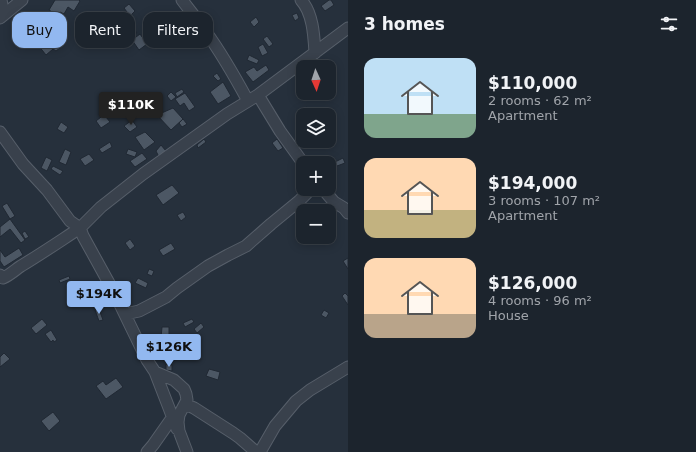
<!DOCTYPE html>
<meta charset="utf-8">
<style>
:root{--surface:#1c242d;--page:#293039;--text:#f1f3f6;--muted:#a0a4aa;--line:#3a4149;--accent:#92b8f0}
body{margin:0;font-family:"DejaVu Sans",sans-serif;background:var(--page);color:var(--text);height:100vh;display:flex;flex-direction:column;font-size:15px;white-space:nowrap}
*{box-sizing:border-box;margin:0}
p{font-size:13px;color:var(--muted)}
.icon{flex:none;width:22px;height:22px;fill:none;stroke:currentColor;stroke-width:2;stroke-linecap:round;stroke-linejoin:round}
.map{position:relative;flex:1;overflow:hidden}
.drawer{display:flex;flex-direction:column;background:var(--surface);width:348px}
.drawer>*{flex:none}
.hud{position:absolute;left:12px;top:12px;width:276px;height:36px;display:flex;gap:8px}
.needle{width:26px;rotate:177deg}
.fabs{position:absolute;left:296px;top:60px;display:grid;gap:8px}
.fabs a{display:grid;place-items:center;width:40px;height:40px;border-radius:8px;background:var(--surface);box-shadow:0 2px 10px #0003,0 0 0 1px var(--line);font-size:20px}
.price{position:absolute;translate:-50% -34px;padding:0 9px;border-radius:4px;background:var(--accent);color:#111;font-size:13px;line-height:26px;filter:drop-shadow(0 1px 2px #0008)}
.price::after{content:'';position:absolute;left:50%;top:24px;width:12px;height:9px;margin-left:-6px;background:inherit;clip-path:polygon(0 0,100% 0,50% 100%)}
.price.on{background:#222;color:#fff}
ul{padding:0;list-style:none}
li{display:flex;align-items:center;gap:12px;height:100px;padding:0 16px}
li span{display:grid;place-items:center;flex:none;width:112px;height:80px;border-radius:12px;color:#555}
li>.icon{margin-inline-start:auto}
span .icon{width:48px;height:48px;fill:#fffc;stroke-width:1}
li b{font-size:17px}
h2{display:flex;justify-content:space-between;align-items:center;height:48px;padding:0 16px;font-size:17px}
.pill{padding:0 14px;border-radius:12px;background:var(--surface);box-shadow:0 2px 10px #0003,0 0 0 1px var(--line);font-size:14px;line-height:36px}
.pill.on{background:var(--accent);color:#111}
main{display:flex;flex:1;min-height:0}
.map>svg:first-child{display:block}
.building{fill:#4c5764;stroke:#202833}
.lines{fill:none;stroke-linecap:round;stroke-linejoin:round}
.minor-casing{stroke:#575f6a;stroke-width:13}
.minor{stroke:#39414c;stroke-width:11}
</style>
<main>
<div class="map">
<svg width="348" height="452" viewBox="0 0 348 452">
<rect width="100%" height="100%" fill="#26303c"/>
<path class="building" d="M55,0h24l1,1 -6,10 -6,-4 -4,7 -4,-2 -2,4 -9,-6z
M329,0h2l3,5 -9,6 -4,-5z
M129,4l6,7 -5,5 -6,-8z
M114,13l4,4 -3,3 -5,-4z
M297,13l2,5 -4,3 -3,-6z
M108,17l4,4 -7,6 -3,-4z
M256,17l3,5 -5,5 -4,-5z
M120,20l4,5 -9,6 -4,-5z
M130,24l7,9 -4,2 -6,-8z
M20,30l8,5 -3,5 -9,-5z
M140,34l7,10 -8,6 -7,-10z
M267,36l6,8 -4,3 -6,-8z
M51,37l4,5 3,-3 4,5 -3,2 1,2 -4,3 -3,-2 -7,6 -8,-10 5,-3 4,5 1,-1 -3,-4z
M263,44l5,9 -6,3 -4,-9z
M249,55l10,5 -2,4 -10,-4z
M266,65l3,5 -16,12 -8,-10 9,-5 3,4z
M217,73l4,6 -3,2 -5,-5z
M223,82l8,14 -13,8 -8,-12z
M182,89l2,3 -7,5 -2,-4z
M171,92l5,5 -5,4 -4,-5z
M185,93l10,14 -6,4 -5,-8 -4,3 -5,-7z
M307,107l7,8h-11v8l-1,1 -6,-7 5,-4 -2,-2 3,-3h3z
M173,108l10,11 -12,11 -14,-15z
M102,112l8,10 -9,6 -5,-7 5,-4 -2,-3z
M183,119l4,5 -5,3 -3,-4z
M132,120l5,7 -7,5 -6,-6z
M61,122l7,5 -4,6 -7,-4z
M145,132l10,10 -11,8 -9,-13z
M204,139l2,3 -8,6 -1,-3z
M277,139l6,9 -5,3 -6,-8z
M110,142l2,5 -10,6 -3,-4z
M161,145l5,6 -6,8 -4,-8z
M65,149l6,3 -5,13 -7,-3z
M128,149l9,3 -2,5 -9,-3z
M142,153l5,6 -12,8 -5,-6z
M89,154l5,6 -9,6 -5,-7z
M46,157l6,3 -5,11 -6,-3z
M343,158l2,5 -8,3 -2,-4z
M53,166l10,5 -3,4 -9,-6z
M172,185l7,8 -16,12 -7,-10z
M7,203l8,13 -5,3 -8,-13z
M183,212l3,5 -5,4 -4,-6z
M10,219l15,21 -4,3 -11,-14 -10,8v-10z
M25,231l4,6 -4,2 -3,-6z
M130,239l5,7 -5,4 -5,-7z
M171,243l4,6 -12,7 -4,-6z
M19,248l4,7 -19,12 -4,-6v-11l5,7z
M348,258v11l-5,-8z
M149,269l5,2 -2,5 -5,-2z
M69,276l1,3 -10,4 -1,-3z
M138,278l10,5 -2,5 -11,-5z
M345,293l3,3v9l-6,-9z
M99,309l4,11 -4,1 -4,-11z
M324,310l5,3 -3,5 -5,-3z
M42,319l5,6 -11,9 -5,-6z
M192,319l2,3 -9,5 -2,-4z
M201,323l3,4 -7,6 -3,-4z
M162,327h7v12l-8,-1z
M51,330l6,10 -3,2 -1,-2 -2,2 -6,-8z
M168,351h6l-1,11h-6z
M4,353l6,6 -10,8v-10z
M166,364l6,1v6l-6,-1z
M209,369l11,3 -2,8 -12,-4z
M116,378l7,9 -17,12 -10,-13 7,-5 3,4z
M53,412l7,9 -11,10 -8,-10z"/>
<g class="lines">
<defs>
<path id="minor" d="M1,0l3,15
M182,0c8,11 17,21 24,32 16,22 29,45 42,69
M301,0c12,13 13,36 14,53
M0,18l22,-18
M258,95l22,36 23,32
M0,132l23,32 24,26 23,31 10,7c-20,13 -39,26 -59,38 -6,4 -11,9 -18,12l-3,-3
M323,189l11,13 10,6 4,5
M125,314l14,-3 27,-14 11,-9 31,-22 20,-11 18,-9 25,-22 28,-23 10,-10 8,-2
M155,372l14,36 8,21
M185,404l9,4 39,25 7,5 16,14
M147,452l6,-7 19,-27
M187,452l-8,-21 -1,-9 1,-7 8,-15 -1,-6 -2,-5 -10,-9 -19,-8 -8,-12 -32,-66 -32,-58 -3,-8 21,-21 42,-33 84,-60 31,-19 90,-67
M260,452l15,-26 21,-25 14,-11 38,-23"/>
</defs>
<use href="#minor" class="minor-casing"/>
<use href="#minor" class="minor"/>
</g>
</svg>
<div class="fabs">
<a><svg class="needle" viewBox="-14 -14 28 28"><path d="M0-13l5 13h-10z" fill="#e53935"/><path d="M0 13l5-13h-10z" fill="#a0a4aa"/></svg></a>
<a><svg class="icon" aria-label="layers" viewBox="0 0 24 24"><path d="M12 4l9 5-9 5-9-5zM3 14l9 5 9-5"/></svg></a>
<a>+</a>
<a>−</a>
</div>
<b class="price on" style="left:131px;top:126px">$110K</b>
<b class="price" style="left:99px;top:315px">$194K</b>
<b class="price" style="left:169px;top:368px">$126K</b>
<div class="hud">
<a class="pill on">Buy</a>
<a class="pill">Rent</a>
<a class="pill">Filters</a>
</div>
</div>
<section class="drawer">
<h2>3 homes<svg class="icon" aria-label="filters" viewBox="0 0 24 24"><path d="M4 7h16M4 17h16"/><circle cx="9" cy="7" r="2"/><circle cx="15" cy="17" r="2"/></svg></h2>
<ul>
<li><span style="background:linear-gradient(#bfe0f5 70%,#7fa58c 0)"><svg class="icon" aria-label="home" viewBox="0 0 24 24"><path d="M3 11l9-7 9 7M6 9v11h12V9"/></svg></span><div><b>$110,000</b><p>2 rooms · 62 m²</p><p>Apartment</p></div></li>
<li><span style="background:linear-gradient(#ffd9b3 65%,#c2b280 0)"><svg class="icon" aria-label="home" viewBox="0 0 24 24"><path d="M3 11l9-7 9 7M6 9v11h12V9"/></svg></span><div><b>$194,000</b><p>3 rooms · 107 m²</p><p>Apartment</p></div></li>
<li><span style="background:linear-gradient(#ffd9b3 70%,#b9a48a 0)"><svg class="icon" aria-label="home" viewBox="0 0 24 24"><path d="M3 11l9-7 9 7M6 9v11h12V9"/></svg></span><div><b>$126,000</b><p>4 rooms · 96 m²</p><p>House</p></div></li>
</ul>
</section>
</main>
